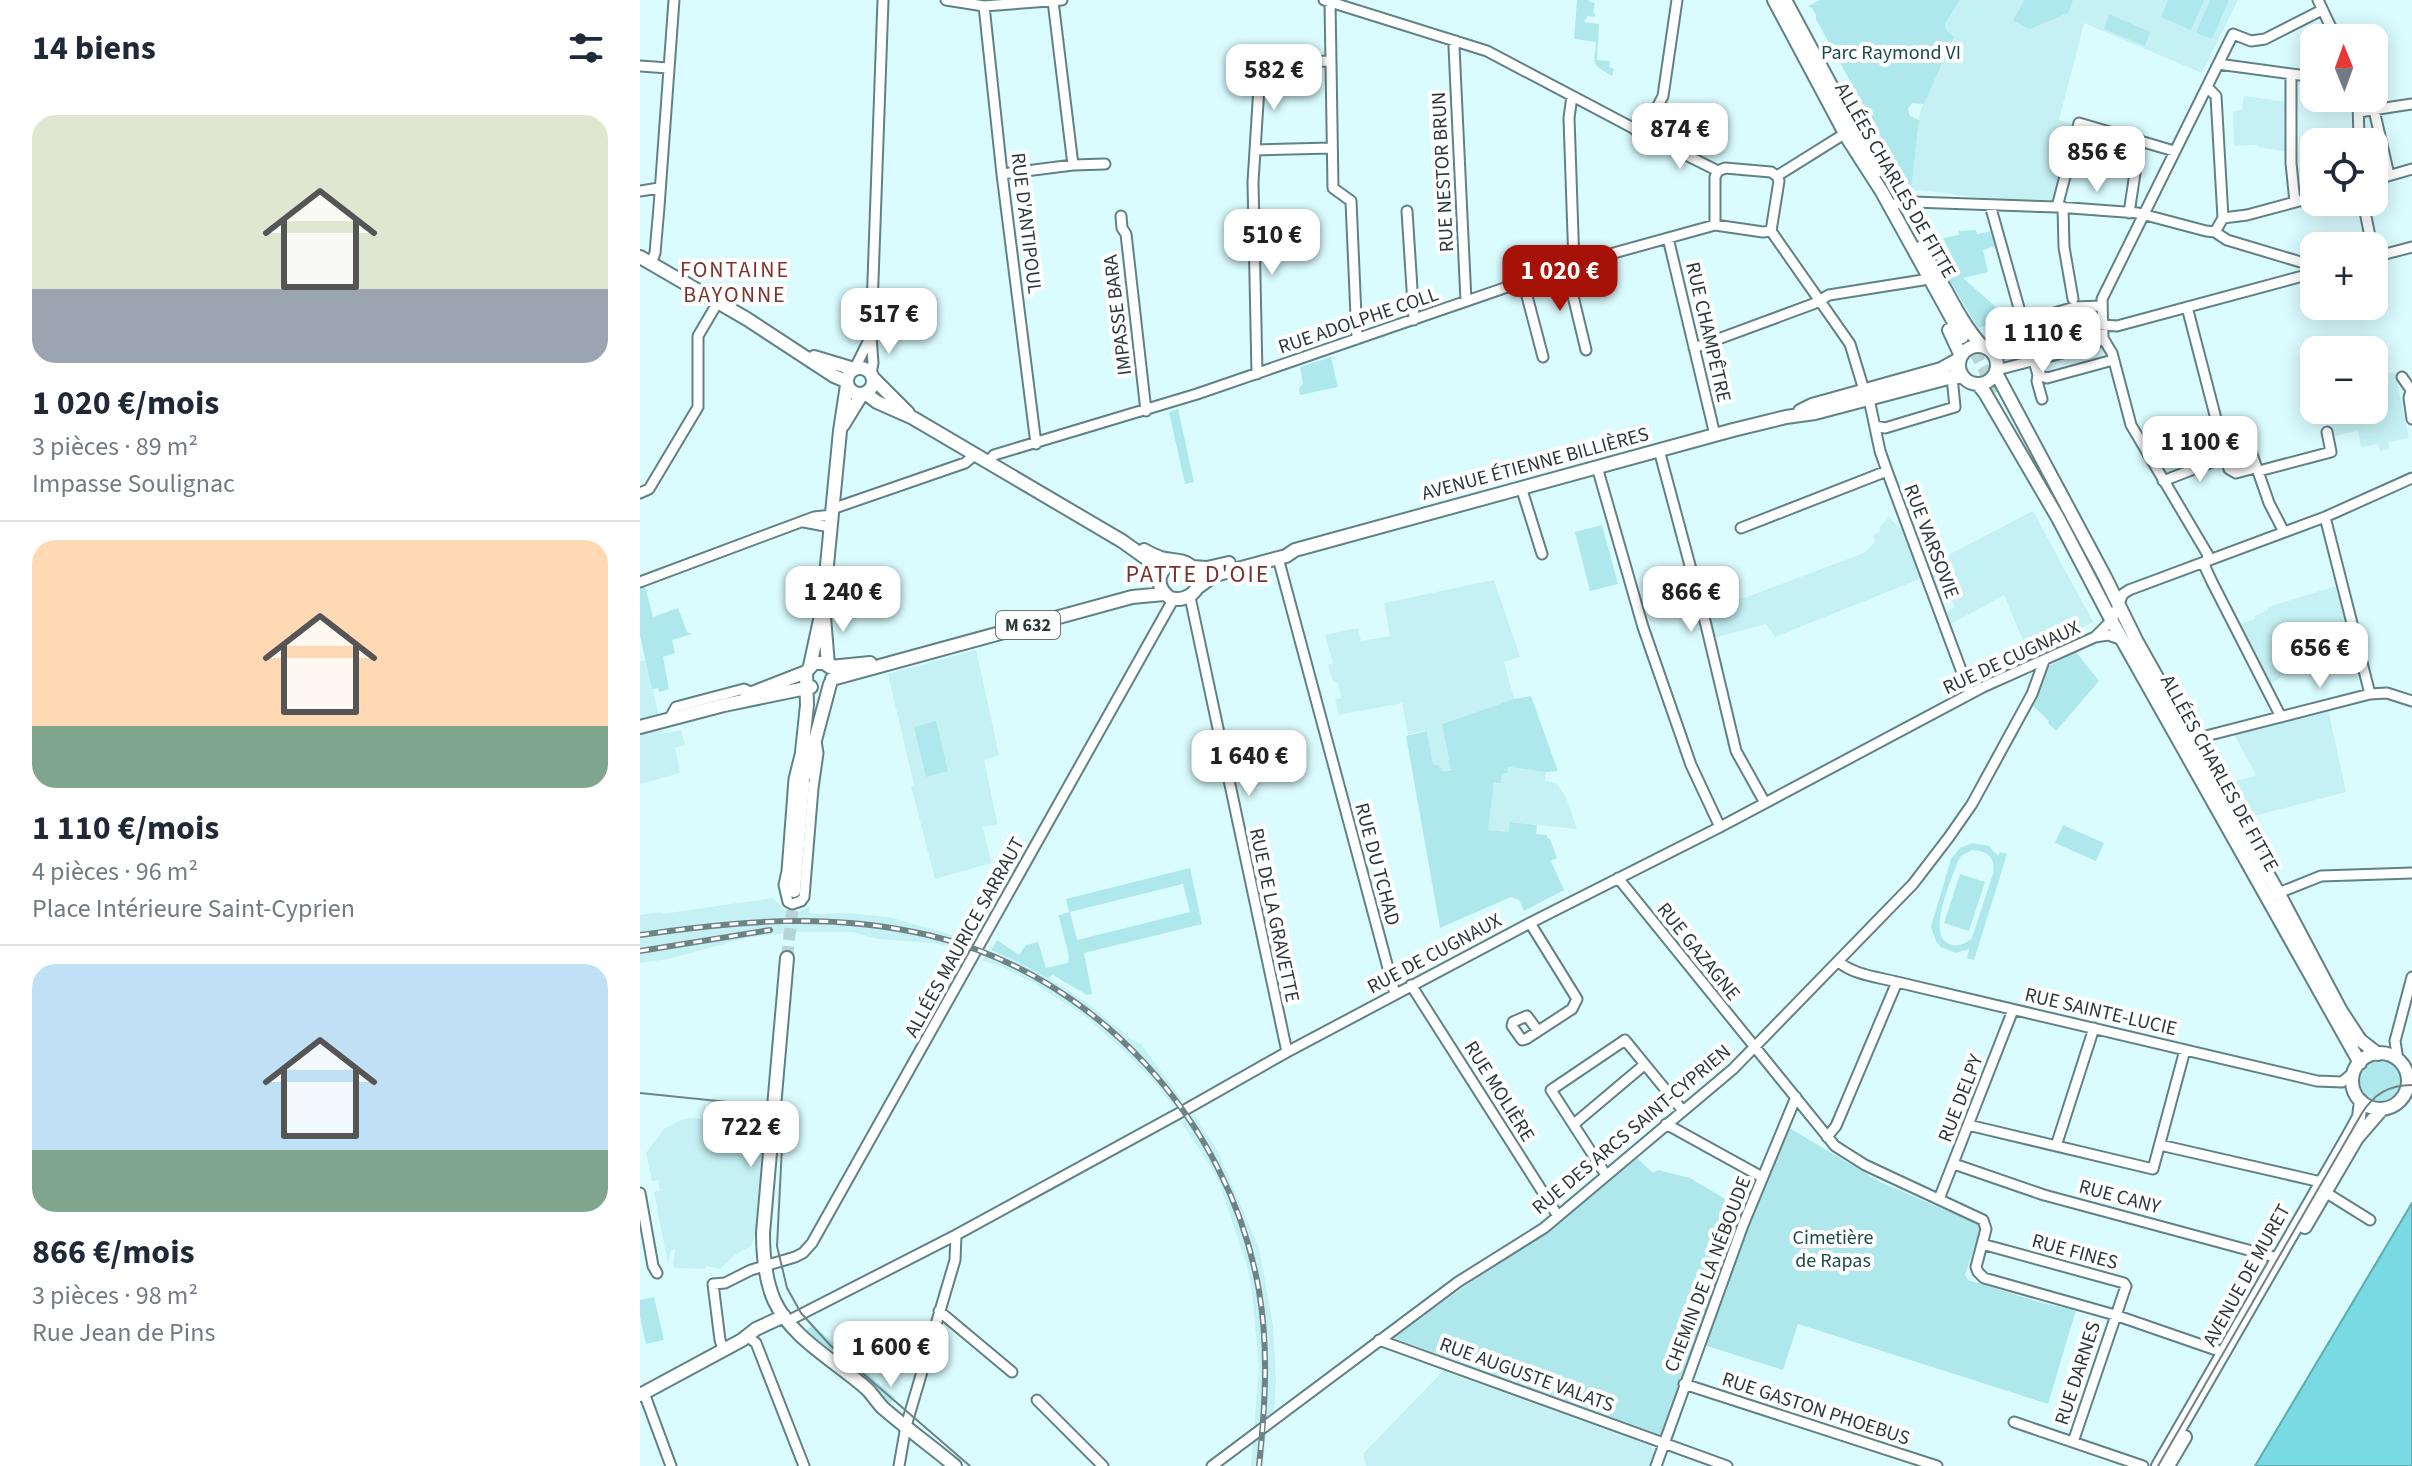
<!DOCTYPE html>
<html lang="fr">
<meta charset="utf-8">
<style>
:root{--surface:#fff;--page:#f2f2f3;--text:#1f2937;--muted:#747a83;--line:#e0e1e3;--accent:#a61208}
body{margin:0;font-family:"Source Sans 3",sans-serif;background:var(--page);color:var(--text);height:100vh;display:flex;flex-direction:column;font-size:30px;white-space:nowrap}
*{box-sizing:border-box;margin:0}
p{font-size:26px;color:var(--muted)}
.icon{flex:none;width:44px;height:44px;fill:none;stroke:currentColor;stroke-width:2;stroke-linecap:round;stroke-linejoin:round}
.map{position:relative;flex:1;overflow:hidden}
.side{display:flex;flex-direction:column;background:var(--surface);width:640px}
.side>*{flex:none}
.needle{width:52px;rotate:359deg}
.fabs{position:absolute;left:1660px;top:24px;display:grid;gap:16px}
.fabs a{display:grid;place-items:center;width:88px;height:88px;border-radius:16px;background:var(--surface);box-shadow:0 4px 20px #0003;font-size:40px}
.price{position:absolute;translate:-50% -68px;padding:0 18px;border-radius:16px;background:#fff;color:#222;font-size:26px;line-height:52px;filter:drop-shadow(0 2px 4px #0008)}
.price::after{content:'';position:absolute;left:50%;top:48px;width:24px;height:18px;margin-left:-12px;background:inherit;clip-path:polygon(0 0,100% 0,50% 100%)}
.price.active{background:var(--accent);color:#fff}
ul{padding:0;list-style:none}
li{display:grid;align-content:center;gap:16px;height:424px;padding:0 32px}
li+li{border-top:2px solid var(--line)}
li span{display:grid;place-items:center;height:248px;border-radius:24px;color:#555}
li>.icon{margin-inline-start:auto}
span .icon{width:144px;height:144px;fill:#fffc;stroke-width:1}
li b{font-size:34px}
h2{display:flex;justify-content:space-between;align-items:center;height:96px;padding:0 32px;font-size:34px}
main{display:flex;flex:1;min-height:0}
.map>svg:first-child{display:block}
.built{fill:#c5f1f4}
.green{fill:#afe8ec;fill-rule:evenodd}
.water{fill:#78dbe4;stroke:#61aab1;stroke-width:2}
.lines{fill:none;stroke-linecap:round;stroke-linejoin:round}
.major-tunnel{stroke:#b7d5d8;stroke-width:12;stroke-dasharray:12 6;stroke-linecap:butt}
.minor-casing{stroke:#628184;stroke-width:13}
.major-casing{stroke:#628184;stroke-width:16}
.minor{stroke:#fff;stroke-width:9}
.major{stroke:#fff;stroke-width:12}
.tram{stroke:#6e8385;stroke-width:2}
.rail-casing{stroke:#6e8385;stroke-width:6}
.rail{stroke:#fff;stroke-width:3;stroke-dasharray:9;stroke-linecap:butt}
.labels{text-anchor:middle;stroke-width:8;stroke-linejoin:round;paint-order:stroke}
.shield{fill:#fff;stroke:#6b7475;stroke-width:2}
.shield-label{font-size:18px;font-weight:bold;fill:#2b393a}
.park-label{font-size:20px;fill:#1c494d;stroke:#fff}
.street-label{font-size:20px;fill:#2b393a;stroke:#fff}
.neighbourhood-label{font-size:22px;letter-spacing:2px;fill:#79332a;stroke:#fff}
.quarter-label{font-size:24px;letter-spacing:2px;fill:#79332a;stroke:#fff}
</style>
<main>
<section class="side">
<h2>14 biens<svg class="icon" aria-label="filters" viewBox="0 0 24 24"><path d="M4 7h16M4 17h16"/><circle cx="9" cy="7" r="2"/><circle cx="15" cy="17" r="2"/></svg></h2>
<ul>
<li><span style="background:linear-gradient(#dfe7d0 70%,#9aa5b1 0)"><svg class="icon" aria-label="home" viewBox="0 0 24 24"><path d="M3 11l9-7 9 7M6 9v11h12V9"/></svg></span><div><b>1 020 €/mois</b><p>3 pièces · 89 m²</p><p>Impasse Soulignac</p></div></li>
<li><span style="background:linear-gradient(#ffd9b3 75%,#7fa58c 0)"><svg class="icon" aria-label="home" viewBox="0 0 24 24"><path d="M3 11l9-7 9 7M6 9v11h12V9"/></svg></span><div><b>1 110 €/mois</b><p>4 pièces · 96 m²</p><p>Place Intérieure Saint-Cyprien</p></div></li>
<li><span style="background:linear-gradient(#bfe0f5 75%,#7fa58c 0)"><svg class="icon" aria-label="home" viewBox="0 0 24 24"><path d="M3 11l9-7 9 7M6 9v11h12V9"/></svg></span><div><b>866 €/mois</b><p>3 pièces · 98 m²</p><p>Rue Jean de Pins</p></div></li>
</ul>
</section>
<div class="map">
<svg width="1772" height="1466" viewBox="0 0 1772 1466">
<rect width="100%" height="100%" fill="#dafcff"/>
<path class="built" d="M1320,0h278l-36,73 -118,-50 -25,97 15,5 -19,76 -40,-2 -1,3 -95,-12 -8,2 9,-80 34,-74 -8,-8 -1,-6z
M1604,96l44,6v50l-30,-5v-2l-24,1 -1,-35 9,-1z
M1755,372l14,66 -21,4 2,7 -10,2 -2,-7 -17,3 -3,-16 -25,5 -5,-26h46v-35z
M1393,511l60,111 -64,33 -25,-60 -53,29 -5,-11 9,-6 -5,-9 -5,3 -4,-1 -9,-26 17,-8 -3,-6 4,-6z
M1249,517l9,10 5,1 19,50 -147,59 -9,-13 -53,14 -8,-30 42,-11 117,-44 11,-11 -2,-7 7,-3v-5z
M854,580l26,77 -16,5 10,37 -72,25 9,45 -9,2 -9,-5 -6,-35 -19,3 -6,-31 -63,12 -4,-15 6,-2 -3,-16h-5l-5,-17 5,-2 -8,-28 33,-7 3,13 29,-5 -6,-33z
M1696,586l16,55 -45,15 4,13 -28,7 -12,8 -31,-60 15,-5v-3l13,-6v-3z
M336,650l23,105 -15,5 13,62v2l-14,3 8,36 -56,16 -24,-93 3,-1 -26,-111z
M6,660l17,74 18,-4 4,15 -10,3 5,25 -40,11v-123z
M1688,709l18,83 -92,24 -18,-35 20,-6 -22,-41z
M868,767l38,5 -1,9 11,2 10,14 11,32 -66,-7 -2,10 -21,-2 6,-48z
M133,898l11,12 6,2h10l7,-5h3l-1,6 7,1 33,-1 40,4 78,22 4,2 -2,4 45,15 32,16 44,29 41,34 10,5 42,57 -3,3 9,12 5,-2 23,36 42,98 14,78 3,55 -2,31 -7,5 -4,49h-12l8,-98 -7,-77 -5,-25 -27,-82 -12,-22 -26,-39 3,-5 -8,-12 -3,1 -18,-23 -32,-33 -39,-35 -53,-34 -32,-16 -17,-5 2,-7 -18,-7 -3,4 -13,-5 -18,-3 -55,-4 -26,-7h-55l-47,5 -82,22 -28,4v-48l21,-3 1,2z
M67,1112l32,5v5l21,16 3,5 -7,88 -5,15 -16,9 -15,14 -14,-3 -1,3 -29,-1 -3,-2 2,-17 -4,1 -3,15 -14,-73 6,-1 -2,-11 -6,1 -6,-28 18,-24 14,-8 12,-3 16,1z
M803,1371l208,75 3,6 -4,14h-284l-3,-12z"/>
<path class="green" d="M937,0h12l1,2 5,1 -2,10 2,1v3l-7,-1 -4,6 15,2 -2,36 13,1 -1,6 5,2 -2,7c-22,-13 -18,-10 -16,-34l-22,-3z
M1180,0h140l-15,24 1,6 8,7 -30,67 -12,-1 -4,6 2,7 9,4 -8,72 -95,-173v-4l-4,-7 -4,-2z
M1384,0h49l-5,13 -38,16 -17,-8z
M1528,0h36l-13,30 -30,-13z
M1570,0h19l-17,39 -16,-6z
M1469,14l41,18 -5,14 -41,-17z
M1336,230l1,4 15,-3 4,15 -13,4 5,22 -25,6 33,29 -2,2 9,11 -25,8 -30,-50 5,-8 -7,-13 5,-3 -8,-16 16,-3v-4z
M691,357l7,30 -38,8 -1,-7 4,-4 -3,-17z
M538,409l16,73 -9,2 -16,-72z
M962,525l16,59 -28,7 -15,-59z
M5,586l8,31 25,-9 9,24 5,2 -20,6 3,13 -12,4 6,32 -10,3 -1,-4 -6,1 -12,-53v-48z
M1436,652l23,29 -43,50 -8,-8 1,-2 -17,-16 13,-37z
M891,696l27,75 -12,1 -38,-5 -1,6h-5l-1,10h-7l-6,47 21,2 1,-10 27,3 -1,9 11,1v3l3,1 7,19 -6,3 13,29 -40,21 -5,-11 -8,-3 -71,31 -34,-192 21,-5 6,34h5l4,6 9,-1 -9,-46 72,-25z
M296,721l12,50 -22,6 -12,-50z
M1423,825l41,18 -8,18 -41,-18z
M1333,843l16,3 9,10 2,-4 7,2 -33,106 -7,-2 2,-9 -13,4 -15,-6 -5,-6 -5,-14 20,-68 9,-11zM1332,850c15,0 24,8 21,24l-21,64c-6,6 -15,9 -23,6 -23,-10 3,-65 9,-83l3,-5z
M550,868l12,56 -118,29 8,41 -5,1 -34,-20 -5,3 -34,-18 -23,-10 6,-10 22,15 7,-10 12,-3 8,26 22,-5 1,-7 -10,-39 -2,-1 12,-4 -3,-13zM543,884l7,28 -113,28 -7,-28z
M1320,874l25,8 -16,49 -25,-8z
M1718 1081a22 22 0 1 1 44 0a22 22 0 1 1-44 0Z
M1146,1126l96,57 94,40 4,3v5l-15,44 3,5 74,23 34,7 -28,94 -250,-80 -15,46 -79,-25z
M997,1158l16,15 5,-3 32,8 54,32 -83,225 -267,-97 50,-37 60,-42 22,-12 37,-28z
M14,1297l10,43 -18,4 -6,-27v-17z
M173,1325l82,73 -5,6 -78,-68 -6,-6z"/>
<path class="water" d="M1772,1203v263h-157z"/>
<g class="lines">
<path class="major-tunnel" d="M1326,335l30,57
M147,958l7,-63"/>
<defs>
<path id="minor" d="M306,0l38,6 78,-6
M684,0l163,51 146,77 9,8 12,3 64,32
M1678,0l18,38
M690,1l3,187 18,13 6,138
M344,6l18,168 34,270
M816,41l-2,6 12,254
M1578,64l81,11
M0,66l28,2
M1651,75v88l4,39
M1667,76h7
M1567,87l9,9 7,122 -8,14
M932,96l-3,22 5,146
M1718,98l1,44
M1734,110l15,65
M1719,112l53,-8
M1008,125l15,-29 14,-96
M615,150l77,-2
M433,165l32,-1
M1078,171l-3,6v48l48,7 8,-1 8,-50 -2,-5
M1078,171l7,-3 46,4 6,4
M362,174l71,-9 -20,-164
M1137,176l72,-45
M1734,180l38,-11
M0,191l19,-3
M1723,202l9,44
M1255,204l18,-2 144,5 81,6 68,18 9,1 12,8 87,26
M1350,205l38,135
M1417,207l22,-84 95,28
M1423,207l1,40 9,52
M767,211l7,109
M1489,213l11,-73
M481,216l1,12 4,6 20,177
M1583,218l24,-3 67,-18
M1131,231l79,113 14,46
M1028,238l47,197
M1734,257l38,-10
M11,263l4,-10 4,-46 15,-207
M926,267l20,83
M883,281l20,76
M1547,307l42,162 7,4 19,-5
M1383,322l52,-15 27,-1
M1054,348l119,-44 16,-9 94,-15
M1350,349l98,-25 29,2 197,-53
M1394,361l4,14 9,3 66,-18
M215,368l16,-32
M1357,370l96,-25 10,-7
M231,374l2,-11 -2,-27 12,-336
M617,374l-4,-192 7,-111 3,-5 7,-3 60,-2
M1398,375l-1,6 5,18
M1762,377l9,13 -2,8 3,21
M1229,399l11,52 7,20 83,223
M1235,426l10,2 70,-21 -3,-30 7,-11
M1581,440l19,-5 6,2 23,66 15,29
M1019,450l47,175 30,126 29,52
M349,461l5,-6 203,-61 377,-130 141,-39
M957,467l46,160 48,138 29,62
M1619,471l72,-19 -4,-20
M1523,481l62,-24
M881,487l21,67
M0,493l9,-4 49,-82v-71l20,-34
M192,509l133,-46 11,-9
M1685,517l45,177
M164,522l26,5
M1101,528l146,-57
M638,558l117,436
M0,582l174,-65 18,-2
M550,597l97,455
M1455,637l17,-17 11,-26 6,-4 196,-73 87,-39
M1641,717l-69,-135 -7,-15 3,-12 -77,-130 -19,-72 -9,-15 -1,-39 131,-265 18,7 14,-2 57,-29
M29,720l7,-13 68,-18 9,4
M1554,742l8,-5 168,-43 17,-1 25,8
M160,755l-6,24 -7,92 -3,14 4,17 4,2 9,-3 3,-4 9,-109 5,-35 -2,-12
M978,878l217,268 30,19 118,55 3,9 -10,38 2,5 6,6 131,37 110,38
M1636,894l45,-18 91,-3
M890,923l47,76 -5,10 -46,30 -4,1 -10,-14 1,-4 14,-6 11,15
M1199,962c15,13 39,15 58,20l420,99 25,1 12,-10
M771,985l147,231
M1758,1060l-3,-19 17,-64
M934,1124l70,-59
M1026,1124l96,53
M1328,1125l185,44 32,-119
M1187,1137l9,-11 61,-144
M1520,1145l161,37
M1416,1146l38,-118
M1314,1164l90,31 234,63
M966,1175l-55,-85 74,-50 58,71
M1685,1192l45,28
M0,1193l13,73 4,7
M1299,1199l74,-189
M1342,1244l142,39 2,3 -53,156
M299,1311l73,61
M148,1321l168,-86 227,-124 104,-59 243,-129 190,-96 263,-140 112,-50 13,-2 15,5
M112,1340l4,3 48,123
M739,1340l348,126
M83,1349l-3,-9 -7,-56 12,-1 26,-13 44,-13 8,-4 9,-10 361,-643
M1044,1384l253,82
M4,1393l27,73
M397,1400l66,66
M1374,1422l129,44
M259,1466l7,-40 49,-166 1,-25
M572,1466l246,-184 86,-54 189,-159 180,-185 36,-47 23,-33 60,-110 12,-33
M1016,1466l87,-241 53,-128"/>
<path id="major" d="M1134,0l74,139 34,53 80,145
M1145,0l92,171
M1280,248c23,31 36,70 62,98
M0,257l107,62 87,57 12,5
M1309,330l12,26
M1319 365a19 19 0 1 1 38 0a19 19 0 1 1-38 0Z
M174,357l40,12
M207 381a13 13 0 1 1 26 0a13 13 0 1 1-26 0Z
M1356,373l109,204 32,65 142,252 62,117 19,29 18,14
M233,378l35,35
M1338,384l7,9 73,125 57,109 245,436
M225,393l12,9 36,16 209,123 28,20 10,13
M1160,411l12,-6 129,-36 18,-10
M203,425l19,-31
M504,550c5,3 11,6 17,8 10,3 22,1 30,8 19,16 0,38 -21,32 -16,-12 -13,-29 5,-36
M552,567l15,1 22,-5
M557,588l18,-13 71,-19 9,-6 438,-120 53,-13 29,-4 137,-36h11
M184,617l4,48
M170,666l13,-60 17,-175 7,-46
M190,667l40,-4
M192,679l300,-82 32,-3
M107,695l59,-23 8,-9h10l6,4
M0,727l84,-22 87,-18
M166,774l24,-90
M154,891l9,-106 -1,-33 5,-47 -1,-33
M147,958l-24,275c0,22 2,46 11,67 17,38 63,62 93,89 6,6 10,13 16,19 23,20 48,38 72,58
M1712 1081a28 28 0 1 1 56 0a28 28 0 1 1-56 0Z
M1665,1227l52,-89 25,-29
M0,1395l102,-55 14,-11 28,-13
M1518,1466l190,-329 11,-20 2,-16
M1528,1466l17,-29"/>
</defs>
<use href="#minor" class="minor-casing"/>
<use href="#major" class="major-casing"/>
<use href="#minor" class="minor"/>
<use href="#major" class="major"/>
<path class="tram" d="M0,1093l107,11c22,6 33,21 35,43l-5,99 10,42 14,25 29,32 140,121
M1518,1466l204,-353c12,-19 27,-28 50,-28"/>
<defs>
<path id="rail" d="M0,935c99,-14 190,-23 288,0 168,39 302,187 331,356 10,59 6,117 0,175
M0,951l130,-21"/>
</defs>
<use href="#rail" class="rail-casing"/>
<use href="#rail" class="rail"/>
</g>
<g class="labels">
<rect class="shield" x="356" y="611" width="64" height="28" rx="6"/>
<g class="shield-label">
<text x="388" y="631">M 632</text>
</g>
<g class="park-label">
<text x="1251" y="59">Parc Raymond VI</text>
<text x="1193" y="1244">Cimetière<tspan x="1193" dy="23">de Rapas</tspan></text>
</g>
<g class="street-label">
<text transform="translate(802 172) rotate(-93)" y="7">RUE NESTOR BRUN</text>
<text transform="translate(1256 180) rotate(60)" y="7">ALLÉES CHARLES DE FITTE</text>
<text transform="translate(387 223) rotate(83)" y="7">RUE D'ANTIPOUL</text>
<text transform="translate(477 315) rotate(-97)" y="7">IMPASSE BARA</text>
<text transform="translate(718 320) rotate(-19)" y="7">RUE ADOLPHE COLL</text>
<text transform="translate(1069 332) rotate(77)" y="7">RUE CHAMPÊTRE</text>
<text transform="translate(895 463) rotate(-15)" y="7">AVENUE ÉTIENNE BILLIÈRES</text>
<text transform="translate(1292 541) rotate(69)" y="7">RUE VARSOVIE</text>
<text transform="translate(1371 657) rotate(-25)" y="7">RUE DE CUGNAUX</text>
<text transform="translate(1580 773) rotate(61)" y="7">ALLÉES CHARLES DE FITTE</text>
<text transform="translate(738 864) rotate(75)" y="7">RUE DU TCHAD</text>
<text transform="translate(635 915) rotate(78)" y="7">RUE DE LA GRAVETTE</text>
<text transform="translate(324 937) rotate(-61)" y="7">ALLÉES MAURICE SARRAUT</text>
<text transform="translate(1059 951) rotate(51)" y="7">RUE GAZAGNE</text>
<text transform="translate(794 953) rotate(-28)" y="7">RUE DE CUGNAUX</text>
<text transform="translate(1461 1011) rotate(13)" y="7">RUE SAINTE-LUCIE</text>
<text transform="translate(860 1091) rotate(58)" y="7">RUE MOLIÈRE</text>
<text transform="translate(1320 1098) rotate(-69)" y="7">RUE DELPY</text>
<text transform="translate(991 1129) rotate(-40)" y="7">RUE DES ARCS SAINT-CYPRIEN</text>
<text transform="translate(1480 1196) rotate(15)" y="7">RUE CANY</text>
<text transform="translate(1435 1251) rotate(15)" y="7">RUE FINES</text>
<text transform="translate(1067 1274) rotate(-69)" y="7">CHEMIN DE LA NÉBOUDE</text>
<text transform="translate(1606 1275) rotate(-61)" y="7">AVENUE DE MURET</text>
<text transform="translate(1437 1373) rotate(-72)" y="7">RUE DARNES</text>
<text transform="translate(887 1374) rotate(20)" y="7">RUE AUGUSTE VALATS</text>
<text transform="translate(1176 1408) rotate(18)" y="7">RUE GASTON PHOEBUS</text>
</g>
<g class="neighbourhood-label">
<text x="95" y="277">FONTAINE<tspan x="95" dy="25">BAYONNE</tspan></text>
</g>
<g class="quarter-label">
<text x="558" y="582">PATTE D'OIE</text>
</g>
</g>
</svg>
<div class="fabs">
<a><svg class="needle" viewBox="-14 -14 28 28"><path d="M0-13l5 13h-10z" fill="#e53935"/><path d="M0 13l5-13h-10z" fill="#747a83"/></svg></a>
<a><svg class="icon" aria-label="locate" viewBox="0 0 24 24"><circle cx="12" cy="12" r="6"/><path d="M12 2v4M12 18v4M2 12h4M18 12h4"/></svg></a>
<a>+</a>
<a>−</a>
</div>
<b class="price" style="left:634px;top:112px">582 €</b>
<b class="price" style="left:1040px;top:171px">874 €</b>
<b class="price" style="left:1457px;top:194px">856 €</b>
<b class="price" style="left:632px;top:277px">510 €</b>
<b class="price active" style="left:920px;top:313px">1 020 €</b>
<b class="price" style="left:249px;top:356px">517 €</b>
<b class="price" style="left:1403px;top:375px">1 110 €</b>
<b class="price" style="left:1560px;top:484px">1 100 €</b>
<b class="price" style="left:203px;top:634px">1 240 €</b>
<b class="price" style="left:1051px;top:634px">866 €</b>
<b class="price" style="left:1680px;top:690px">656 €</b>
<b class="price" style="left:609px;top:798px">1 640 €</b>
<b class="price" style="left:111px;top:1169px">722 €</b>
<b class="price" style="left:251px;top:1389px">1 600 €</b>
</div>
</main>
